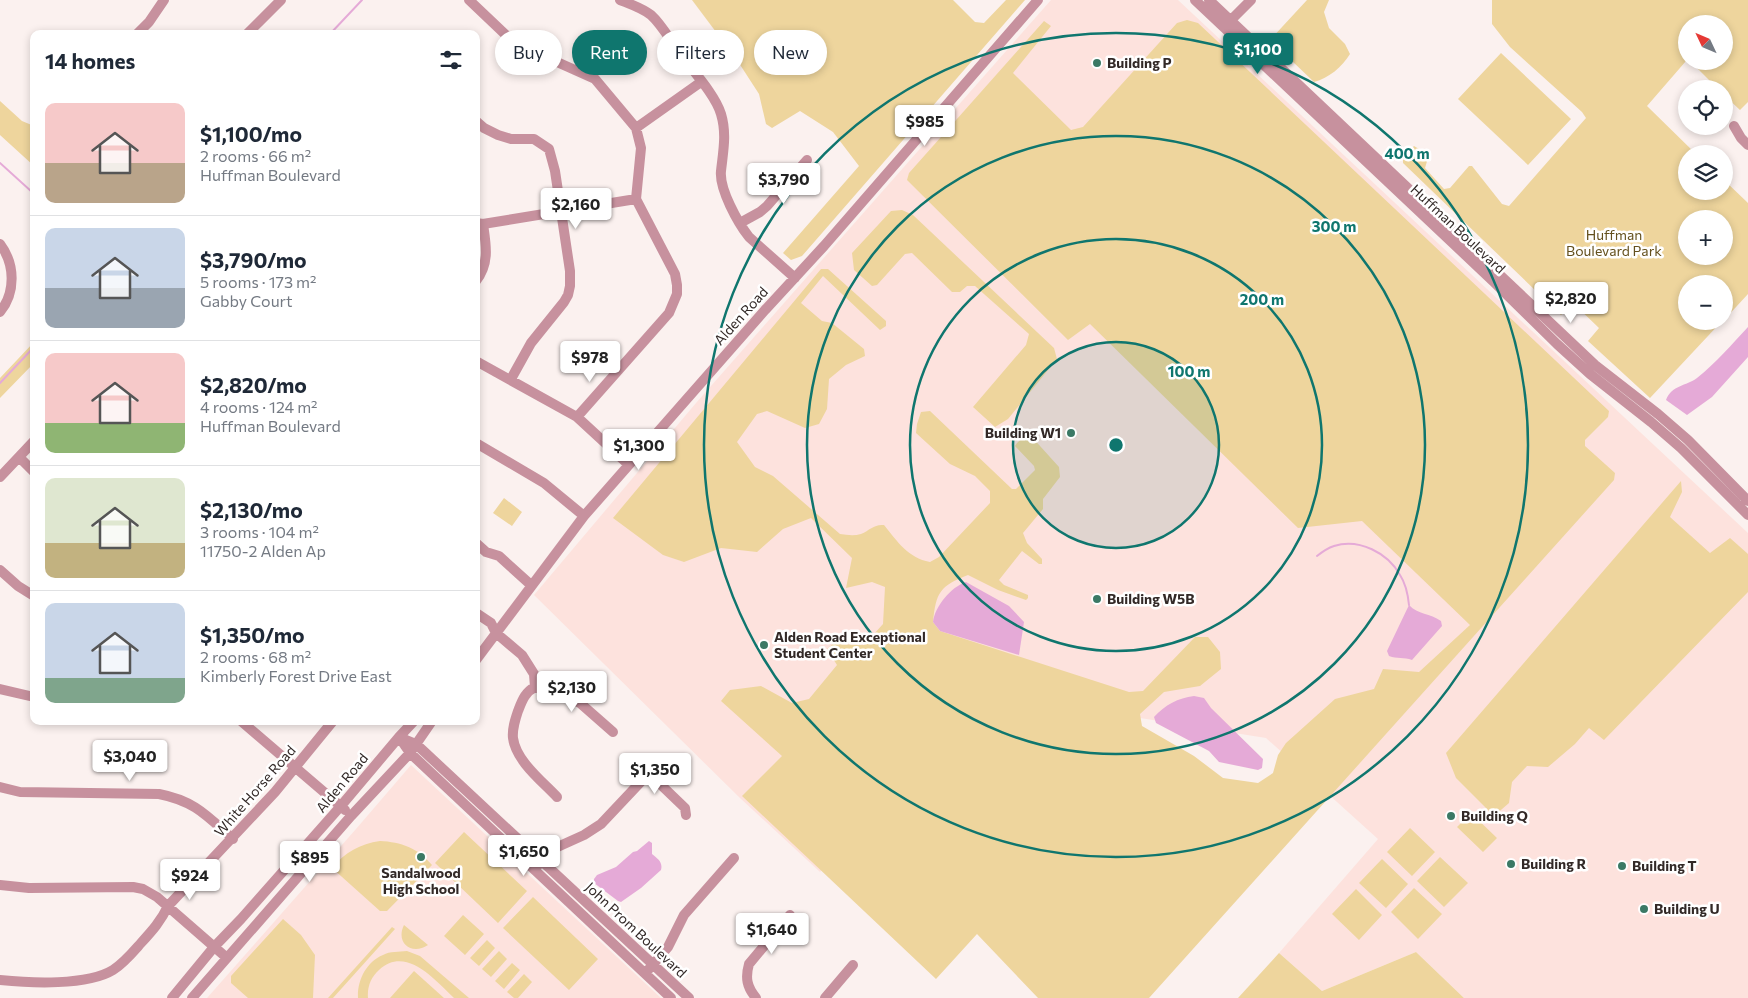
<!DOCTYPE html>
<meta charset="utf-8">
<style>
:root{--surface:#fff;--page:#f2f2f3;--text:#1f2937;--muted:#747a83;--line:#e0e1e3;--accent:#0f766e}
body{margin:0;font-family:Commissioner,sans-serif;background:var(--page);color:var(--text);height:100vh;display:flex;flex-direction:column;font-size:19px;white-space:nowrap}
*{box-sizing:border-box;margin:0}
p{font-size:16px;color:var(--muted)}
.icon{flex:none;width:28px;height:28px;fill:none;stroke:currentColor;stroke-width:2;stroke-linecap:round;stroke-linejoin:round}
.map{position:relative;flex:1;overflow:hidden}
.side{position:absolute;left:30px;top:30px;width:450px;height:695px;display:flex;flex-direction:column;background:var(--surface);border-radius:10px;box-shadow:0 2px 8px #0003}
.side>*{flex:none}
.guide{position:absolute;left:495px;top:30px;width:475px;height:45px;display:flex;gap:10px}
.needle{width:32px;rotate:314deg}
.fabs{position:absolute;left:1678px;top:15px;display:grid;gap:10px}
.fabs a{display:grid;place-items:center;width:55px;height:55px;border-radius:50%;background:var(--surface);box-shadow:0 2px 8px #0003;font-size:25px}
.price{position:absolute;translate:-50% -42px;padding:0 11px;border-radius:5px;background:#fff;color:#222;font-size:16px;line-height:32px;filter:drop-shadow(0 1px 2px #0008)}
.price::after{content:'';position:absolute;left:50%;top:30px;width:15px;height:11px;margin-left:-8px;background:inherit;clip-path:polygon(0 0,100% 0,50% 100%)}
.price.current{background:var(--accent);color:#fff}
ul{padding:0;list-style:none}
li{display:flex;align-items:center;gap:15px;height:125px;padding:0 15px}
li+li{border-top:1px solid var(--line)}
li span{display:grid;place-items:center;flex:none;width:140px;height:100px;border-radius:10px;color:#555}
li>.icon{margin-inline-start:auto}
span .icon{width:60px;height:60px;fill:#fffc;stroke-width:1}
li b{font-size:21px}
h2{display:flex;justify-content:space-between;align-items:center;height:60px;padding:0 15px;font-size:21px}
.pill{padding:0 18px;border-radius:22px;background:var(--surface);box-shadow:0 2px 8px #0003;font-size:18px;line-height:45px}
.pill.current{background:var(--accent);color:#fff}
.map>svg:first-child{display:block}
.built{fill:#fde2dd}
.green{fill:#eed59d;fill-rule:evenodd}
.water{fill:#e5aad7}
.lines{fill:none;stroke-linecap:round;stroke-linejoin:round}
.stream{stroke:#e5aad7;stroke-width:2}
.minor{stroke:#c7919e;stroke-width:10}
.ring{fill:none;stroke:#0f766e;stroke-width:2.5}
.poi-dot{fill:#3b7965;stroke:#fff;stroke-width:2}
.labels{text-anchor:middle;stroke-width:5;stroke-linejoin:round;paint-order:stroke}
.poi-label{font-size:14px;font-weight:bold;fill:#322927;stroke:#fff;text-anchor:start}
.street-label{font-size:14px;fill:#322927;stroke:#fff}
.park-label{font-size:14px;fill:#64501d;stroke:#fff}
.centre{fill:#0f766e;stroke:#fff;stroke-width:2.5}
.ring-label{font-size:15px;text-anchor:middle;font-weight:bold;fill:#0f766e;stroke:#fff;stroke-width:5;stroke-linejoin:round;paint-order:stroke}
</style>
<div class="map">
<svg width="1748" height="998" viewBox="0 0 1748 998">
<rect width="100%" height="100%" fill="#fbf1ef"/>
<path class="built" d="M1051,0h127l570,533v465h-284l-48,-46 -94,39 -43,-38 99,-114 -112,-101 -271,-43 -175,177 -80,-74 -206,-203 162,-192z
M411,765l250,233h-454l149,-169z"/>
<path class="green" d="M692,0h261l22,22 9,1 22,-23h19l-223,256 -11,4 -8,-7 76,-87 -26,-34 -33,-21 -28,17 -6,-4 -7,-30 -22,-34z
M1307,0h22l-5,12 5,16 16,16 5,10c-8,13 -21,24 -36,28l-44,-42z
M1492,0h256v102l-8,8 -16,-15v-6h-6l-28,-28h34v-37h-38v37l-39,45 49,48h-10v37h38v-11l24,23v91l-24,26v-36h-38v37h36l-72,77 -62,-57 11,-13 -26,-25 -12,12 -158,-152v-6l11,-11 5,3 9,9 -3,10 19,21 6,-1 19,-22h3l30,38 7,2 77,-88 -4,-6 -72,-65 -18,-23zM1686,219h38v37h-38z
M1187,20l11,3 411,388 -1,6 -23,23v6l30,27 -1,7 -465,518h-111l-61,-64 -41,45 -194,-183 40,-40 -61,-55 9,-11 31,-4 31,17 17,-4 28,-34 -10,-16 6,-5 31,1 19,-21 2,-37 -13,-5 -26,6 6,-30 -41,-40 -28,11 -26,23 -36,-4 -37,14 -21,-7 -50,-37 208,-249h7l58,52v5l-6,4 -57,-54 -22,27 21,18 10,2 32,26 1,7 -19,9 -17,14 -2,30 -8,15 -14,4 -38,-17 -10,3 -20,28 18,25 18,9 67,58c7,1 14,2 21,0 9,-4 13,-10 23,-9 13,16 24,33 46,37l9,-5 51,-54v-12l-15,-15 -25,-12 -34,-31 1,-9 4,-12 9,-1 82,78h4l19,-19 -1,-4 -19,-20 2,-3 9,-8 5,1 28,31 1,10 -17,22v10l-20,24 4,10 15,16v5h-3l-17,-13 -23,29 5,5 24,10v3l-2,2 -28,-10 -30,-15c-28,11 -32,17 -35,47l7,9 189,61 14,-1 52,-54h13l12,15 1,17 -21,17 -36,6 -24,22 2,12 52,30 29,22 35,5 15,-10 5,-18 8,-12 49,-44 39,-10 9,-20 36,3 51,-47 -108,-104 -64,7 -208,-204 -22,16 -161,-160 2,-7 135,-152 7,5 -38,47 58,57 12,-3 94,-104z
M1501,53l70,66 -43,46 -70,-66z
M0,101l22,20 12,5v40l-34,-31z
M902,210l11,5 141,133 3,11 -49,60 -13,8 -22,-20 53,-62 3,-11 -54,-48h-8l-7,6h-8l-40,-39 -7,1 -28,31 -5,1 -18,-16 -2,-17 39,-42z
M34,342v21l-34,35v-20z
M1681,481l1,11 -12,25 40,36 20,-15 18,16v38l-144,148 -15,-12 -14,16 -27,23 -21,-1 -15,16 -3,21 -15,13 -38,-38 -10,-25z
M504,498l18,14 -10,14 -19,-13z
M1471,813l26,25 -14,14 -26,-25z
M1410,828l25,24 -23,24 -25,-24z
M464,832l63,59 -29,32 -63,-60z
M380,841c21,1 38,7 52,24l-45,46h-7l-48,-43c13,-16 28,-24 48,-27z
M1440,857l28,26 -24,24 -27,-26z
M1382,859l26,25 -22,24 -27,-25z
M1414,888l28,26 -24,25 -27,-27z
M1356,889l26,26 -23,25 -27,-26z
M533,897l65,62 -29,31 -66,-62z
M463,915l21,19 -19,21 -21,-19z
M283,919l18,16 14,20 -2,43h-65l-17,-15v-7z
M404,925l24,20c-16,11 -33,-2 -24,-20z
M392,927l3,2 -62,69h-5z
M487,940l8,8 -16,18 -9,-8z
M407,951l13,5 49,42h-15c-19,-18 -48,-53 -75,-28 -8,7 -12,17 -11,28h-10c-1,-17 8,-36 25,-43 7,-4 16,-3 24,-4z
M499,951l8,8 -16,18 -9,-8z
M1416,952l48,46h-226l41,-45 43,38z
M512,963l8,7 -16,19 -9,-8z
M414,971l30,27h-54z
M524,974l8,8 -14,16h-4l-7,-6z"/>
<path class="water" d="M1748,327v30l-36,40 -25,18 -21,-15c6,-15 20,-14 31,-22 19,-15 35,-34 51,-51z
M966,582l43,24 15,16 -5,33 -79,-24 -7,-9c2,-16 18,-35 33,-40z
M1409,605c9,10 21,8 32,16l1,5 -30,34c-8,-3 -15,-1 -23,-4l-2,-5z
M1194,696l10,2 7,10 52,51 -1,9 -4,2 -39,-8 -10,-11 -53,-28 -2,-6c11,-12 24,-19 40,-21z
M649,841l3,2v11c6,5 11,8 9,16l-20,18 -20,14 -3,-1 -24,-18v-4l3,-4 19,-8 17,-15 4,-1z"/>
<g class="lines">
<path class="stream" d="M330,34l32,-34
M0,163l32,29
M0,383l34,-36
M1317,556c5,-4 11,-8 17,-10 25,-8 54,7 66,29 6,9 8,20 9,30"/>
<path class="minor" d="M469,0l41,39 9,6 76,34 41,49 5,20 -5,51 39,75 2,11v9l-8,19 -92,104
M620,0c10,4 22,8 31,15 11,10 19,25 28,37 12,17 36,42 42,62 6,20 2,38 0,57 -2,18 17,52 28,66l46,41
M1195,0l299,282 63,62 33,30 61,48 30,26 67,67
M1209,0l386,365 63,49 30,26 60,61
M1227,24l24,-24
M137,34l12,-12 15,-22
M247,34l34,-34
M476,121l8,7 14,7 13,4h23l15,10 6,22 15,100v15l-2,9 -4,7 -33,41 -20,36
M1734,126l7,12 7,7
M636,128l65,-46
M476,223l7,1 153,-25
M740,223l20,-11 7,-6 40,-46
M0,244c15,20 16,48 0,68
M476,281c14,-18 10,-36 7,-57
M476,361l101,56 51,47
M476,443l68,40 40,33
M19,457l15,15
M0,477l34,-36
M476,543l10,9 13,4 32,29
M0,570l18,16 16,10
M476,613l15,10 5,10 26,22 12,19 1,13
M476,660l108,-144 181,-206 59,-64 214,-246
M535,687c-10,5 -13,14 -17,24 -3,9 -6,18 -5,27 3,23 29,43 44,59
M535,687l26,6 19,10 33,29
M0,689l34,8
M241,721l104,89
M399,737l17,7 273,254
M399,737l11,16 261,245
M630,763l6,-2 49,47 1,7
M0,787l20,5 139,2c36,7 48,22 74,45
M538,865l15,-16 31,-14 17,-11 49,-52
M0,885l29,3 104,-1 10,2 14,8 70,61
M649,969l19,-22 16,-32 50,-57
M0,980c30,3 87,6 113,-10 11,-7 20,-18 28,-27 11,-12 20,-22 27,-37l107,-114 58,-71
M172,998l42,-51 27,-28 99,-112 59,-70 15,-16
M192,998l159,-182 59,-63 22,-32
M756,998c-9,-11 -11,-20 -7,-34l41,-49
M825,998l28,-33"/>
</g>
<circle cx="1116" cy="445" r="103" fill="#0f766e" fill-opacity=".12"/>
<g class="ring">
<circle cx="1116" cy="445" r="103"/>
<circle cx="1116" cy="445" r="206"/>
<circle cx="1116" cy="445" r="309"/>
<circle cx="1116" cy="445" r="412"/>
</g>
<g class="poi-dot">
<circle cx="1097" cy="63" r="5"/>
<circle cx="1071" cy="433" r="5"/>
<circle cx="1097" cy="599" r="5"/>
<circle cx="764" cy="645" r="5"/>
<circle cx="1451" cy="816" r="5"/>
<circle cx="421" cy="857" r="5"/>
<circle cx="1511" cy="864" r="5"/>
<circle cx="1622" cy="866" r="5"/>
<circle cx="1644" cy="909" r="5"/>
</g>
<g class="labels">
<g class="poi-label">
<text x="1107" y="68">Building P</text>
<text x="1061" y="438" text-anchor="end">Building W1</text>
<text x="1107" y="604">Building W5B</text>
<text x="774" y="642">Alden Road Exceptional<tspan x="774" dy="16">Student Center</tspan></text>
<text x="1461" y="821">Building Q</text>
<text x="1521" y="869">Building R</text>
<text x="1632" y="871">Building T</text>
<text x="421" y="878" text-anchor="middle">Sandalwood<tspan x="421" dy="16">High School</tspan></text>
<text x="1654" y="914">Building U</text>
</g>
<g class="street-label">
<text transform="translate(1458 229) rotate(43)" y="5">Huffman Boulevard</text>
<text transform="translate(741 316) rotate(-48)" y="5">Alden Road</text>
<text transform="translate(342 783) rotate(-50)" y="5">Alden Road</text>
<text transform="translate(255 791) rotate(-49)" y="5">White Horse Road</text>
<text transform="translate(636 930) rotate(43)" y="5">John Prom Boulevard</text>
</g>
<g class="park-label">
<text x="1614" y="240">Huffman<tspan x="1614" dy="16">Boulevard Park</tspan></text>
</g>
</g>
<circle cx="1116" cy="445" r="8" class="centre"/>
<g class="ring-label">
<text x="1407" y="159">400 m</text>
<text x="1334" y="232">300 m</text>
<text x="1262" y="305">200 m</text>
<text x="1189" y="377">100 m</text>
</g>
</svg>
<div class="fabs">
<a><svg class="needle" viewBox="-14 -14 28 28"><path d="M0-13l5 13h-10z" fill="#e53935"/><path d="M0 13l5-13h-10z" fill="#747a83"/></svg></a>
<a><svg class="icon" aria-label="locate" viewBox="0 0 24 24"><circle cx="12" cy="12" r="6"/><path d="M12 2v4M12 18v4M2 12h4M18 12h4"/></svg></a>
<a><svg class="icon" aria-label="layers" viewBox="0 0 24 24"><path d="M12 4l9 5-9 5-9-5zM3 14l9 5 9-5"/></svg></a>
<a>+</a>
<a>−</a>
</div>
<b class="price current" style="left:1258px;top:75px">$1,100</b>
<b class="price" style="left:925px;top:147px">$985</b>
<b class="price" style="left:784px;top:205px">$3,790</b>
<b class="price" style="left:576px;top:230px">$2,160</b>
<b class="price" style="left:1571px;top:324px">$2,820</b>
<b class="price" style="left:590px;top:383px">$978</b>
<b class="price" style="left:639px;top:471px">$1,300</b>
<b class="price" style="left:572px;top:713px">$2,130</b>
<b class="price" style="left:130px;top:782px">$3,040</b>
<b class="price" style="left:655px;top:795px">$1,350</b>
<b class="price" style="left:524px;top:877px">$1,650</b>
<b class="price" style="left:310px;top:883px">$895</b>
<b class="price" style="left:190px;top:901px">$924</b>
<b class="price" style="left:772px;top:955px">$1,640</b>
<div class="guide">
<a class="pill">Buy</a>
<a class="pill current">Rent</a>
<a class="pill">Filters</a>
<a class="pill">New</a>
</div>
<section class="side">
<h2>14 homes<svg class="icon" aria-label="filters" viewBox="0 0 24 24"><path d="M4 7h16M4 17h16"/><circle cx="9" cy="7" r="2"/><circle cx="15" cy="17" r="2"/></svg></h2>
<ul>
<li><span style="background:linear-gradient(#f6c9c9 60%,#b9a48a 0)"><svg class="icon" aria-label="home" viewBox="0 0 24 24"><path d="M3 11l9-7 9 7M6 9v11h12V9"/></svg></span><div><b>$1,100/mo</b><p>2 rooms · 66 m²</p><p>Huffman Boulevard</p></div></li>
<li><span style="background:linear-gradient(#c9d6e8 60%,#9aa5b1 0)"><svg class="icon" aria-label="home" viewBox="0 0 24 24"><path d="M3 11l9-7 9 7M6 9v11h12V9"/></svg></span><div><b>$3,790/mo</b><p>5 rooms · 173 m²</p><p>Gabby Court</p></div></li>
<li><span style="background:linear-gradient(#f6c9c9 70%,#8fb573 0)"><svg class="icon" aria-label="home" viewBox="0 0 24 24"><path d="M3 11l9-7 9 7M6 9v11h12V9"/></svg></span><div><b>$2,820/mo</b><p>4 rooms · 124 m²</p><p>Huffman Boulevard</p></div></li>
<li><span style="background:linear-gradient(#dfe7d0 65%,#c2b280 0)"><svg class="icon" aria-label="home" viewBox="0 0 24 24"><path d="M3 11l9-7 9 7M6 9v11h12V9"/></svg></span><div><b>$2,130/mo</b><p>3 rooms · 104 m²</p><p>11750-2 Alden Ap</p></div></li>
<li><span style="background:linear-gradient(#c9d6e8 75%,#7fa58c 0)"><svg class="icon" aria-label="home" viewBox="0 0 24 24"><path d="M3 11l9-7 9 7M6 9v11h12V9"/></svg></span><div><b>$1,350/mo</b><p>2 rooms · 68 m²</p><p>Kimberly Forest Drive East</p></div></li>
</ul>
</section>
</div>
